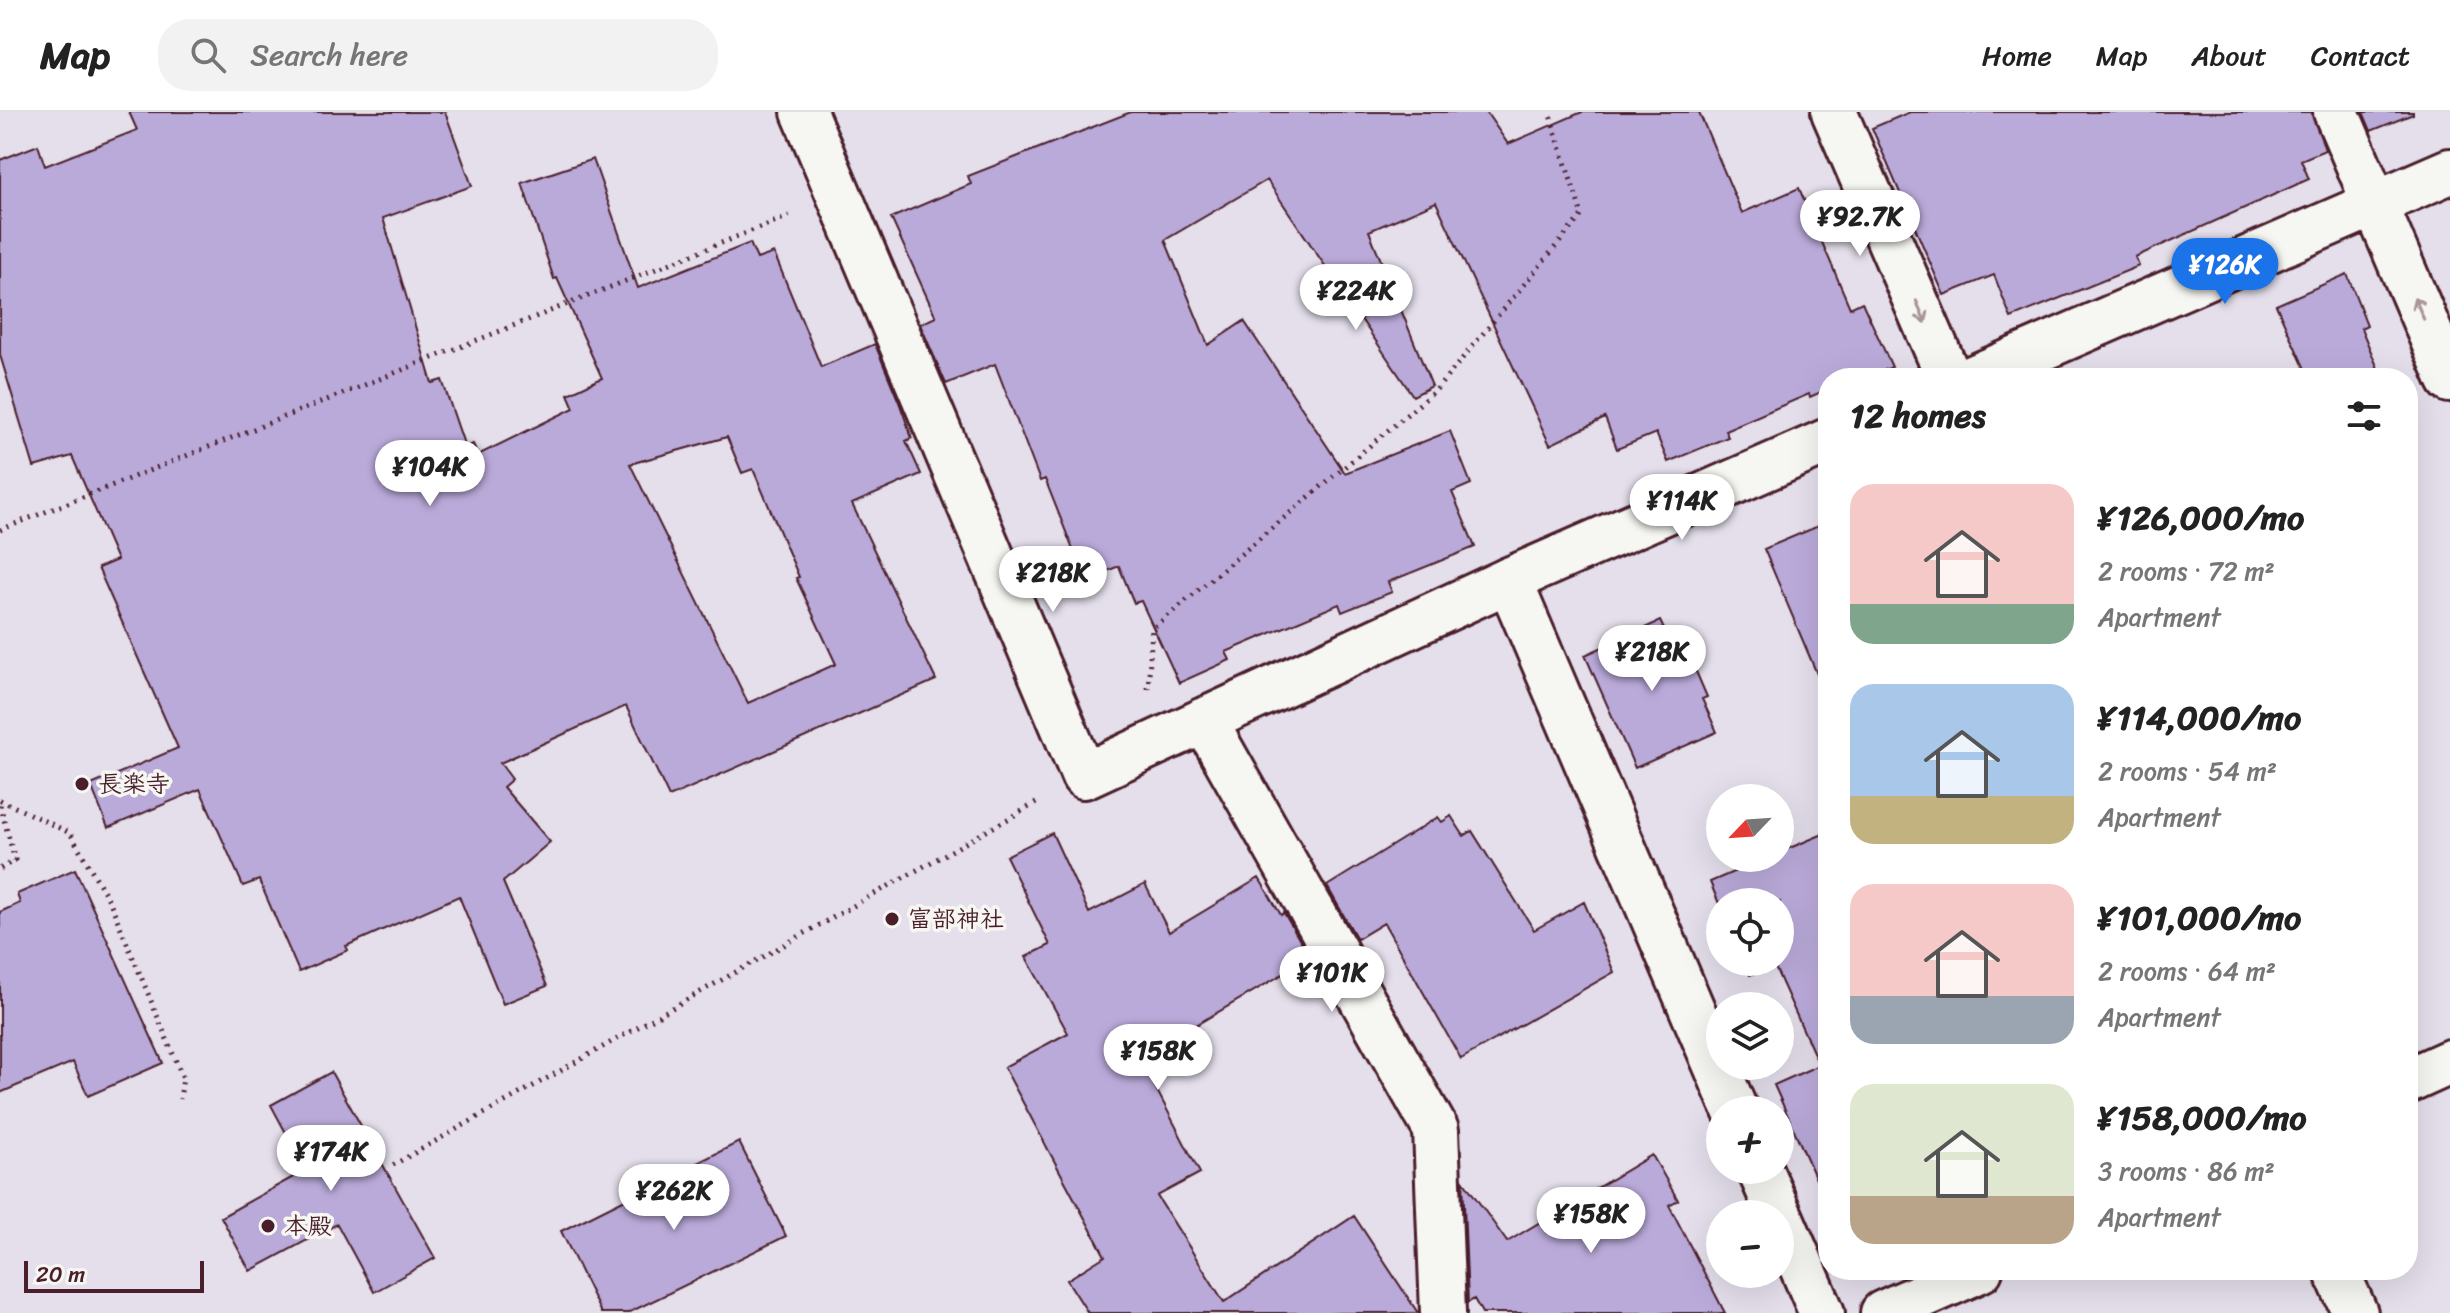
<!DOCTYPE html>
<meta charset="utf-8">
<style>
:root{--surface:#fff;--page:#f2f2f2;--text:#222;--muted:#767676;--line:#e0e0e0;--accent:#1a73e8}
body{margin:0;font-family:Sriracha,"Klee One",sans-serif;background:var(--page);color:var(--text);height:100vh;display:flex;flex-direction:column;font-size:30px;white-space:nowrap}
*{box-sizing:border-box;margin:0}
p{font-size:26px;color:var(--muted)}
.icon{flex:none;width:44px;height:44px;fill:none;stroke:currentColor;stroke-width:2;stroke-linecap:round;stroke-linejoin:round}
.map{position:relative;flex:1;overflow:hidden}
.sheet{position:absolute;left:1818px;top:256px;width:600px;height:912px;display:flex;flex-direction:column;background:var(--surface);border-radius:32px;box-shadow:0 8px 32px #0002}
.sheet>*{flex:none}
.needle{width:52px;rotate:245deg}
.tools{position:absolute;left:1706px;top:672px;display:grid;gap:16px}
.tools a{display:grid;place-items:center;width:88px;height:88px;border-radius:50%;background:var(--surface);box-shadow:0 8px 32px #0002;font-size:40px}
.scale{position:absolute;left:24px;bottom:20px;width:180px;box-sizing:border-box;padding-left:8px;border:4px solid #4a1f2b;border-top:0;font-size:22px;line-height:28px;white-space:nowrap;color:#4a1f2b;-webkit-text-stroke:6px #f6f6f2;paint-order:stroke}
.price{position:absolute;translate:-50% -68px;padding:0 18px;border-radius:28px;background:#fff;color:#222;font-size:26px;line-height:52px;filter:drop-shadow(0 2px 4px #0008)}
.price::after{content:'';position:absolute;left:50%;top:48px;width:24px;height:18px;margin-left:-12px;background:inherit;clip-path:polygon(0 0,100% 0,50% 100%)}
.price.on{background:var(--accent);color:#fff}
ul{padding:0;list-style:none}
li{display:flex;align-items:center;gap:24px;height:200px;padding:0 32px}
li span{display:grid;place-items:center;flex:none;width:224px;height:160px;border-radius:24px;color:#555}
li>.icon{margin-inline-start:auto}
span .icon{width:96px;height:96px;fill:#fffc;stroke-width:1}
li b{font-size:34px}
h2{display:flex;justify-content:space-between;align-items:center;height:96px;padding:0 32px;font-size:34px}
header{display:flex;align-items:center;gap:48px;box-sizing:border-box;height:112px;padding:0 40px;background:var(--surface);border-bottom:2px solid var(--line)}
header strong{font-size:38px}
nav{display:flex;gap:44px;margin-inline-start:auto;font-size:28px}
.search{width:560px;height:72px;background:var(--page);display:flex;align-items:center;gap:20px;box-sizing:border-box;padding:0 28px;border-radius:32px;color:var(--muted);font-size:30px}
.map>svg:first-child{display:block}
.building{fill:#baaada;stroke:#4a1f2b;stroke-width:2;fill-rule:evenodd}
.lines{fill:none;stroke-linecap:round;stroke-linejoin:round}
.street-casing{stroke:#4a1f2b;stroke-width:50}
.secondary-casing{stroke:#4a1f2b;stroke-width:50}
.path{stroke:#4a1f2b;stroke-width:5;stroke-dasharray:2 6;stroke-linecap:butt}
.street{stroke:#f6f6f2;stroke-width:44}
.secondary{stroke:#f6f6f2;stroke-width:44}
.oneway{stroke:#a99598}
.poi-dot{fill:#4a1f2b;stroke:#f6f6f2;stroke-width:3}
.labels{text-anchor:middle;stroke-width:7;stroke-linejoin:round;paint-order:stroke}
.poi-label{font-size:24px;font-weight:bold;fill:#4a1f2b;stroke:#f6f6f2;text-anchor:start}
</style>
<header>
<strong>Map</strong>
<div class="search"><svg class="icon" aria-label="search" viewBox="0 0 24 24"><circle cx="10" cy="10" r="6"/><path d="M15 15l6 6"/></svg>Search here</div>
<nav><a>Home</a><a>Map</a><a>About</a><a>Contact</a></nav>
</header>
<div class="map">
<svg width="2450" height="1201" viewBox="0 0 2450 1201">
<rect width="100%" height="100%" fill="#e4dfeb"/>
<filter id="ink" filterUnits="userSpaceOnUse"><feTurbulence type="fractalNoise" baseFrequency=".0125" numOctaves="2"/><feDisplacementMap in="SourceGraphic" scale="16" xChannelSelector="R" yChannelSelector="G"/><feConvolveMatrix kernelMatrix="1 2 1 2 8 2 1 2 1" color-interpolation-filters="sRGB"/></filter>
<g filter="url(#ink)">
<path class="building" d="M129,0h316l27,74 -89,32 49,165 10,-3 23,67 8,-3 5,11 96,-47 -6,-14 34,-16 -45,-100 -3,1 -32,-96 71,-24 45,129 112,-45 7,16 17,-6 47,114 54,-23 24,58 13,36 -6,3 15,33 -69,30 84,176 -267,117 -43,-91 -126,57 12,16 -9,8 47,55 -47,40 44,104 -44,18 -44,-108 -113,50 2,4 -49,22 -40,-92 -16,6 -43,-97 -92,39 -17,-43 87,-37 -80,-180 19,-8 -45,-104 -38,11 -34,-112v-195l38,-15 7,21 92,-36zM727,325l15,36 11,-4 46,108 -3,1 40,86 -88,39 -118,-239z
M1131,0h355l22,32 74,-32h117l43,101 57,-25 51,120 12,-6 30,65 -25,11h-39v11l-18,8 -1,-3 -84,36 3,7 -60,25 -12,-29 -39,16 -12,-31 -55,27 -114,-243 -67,29 63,155 -19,10 -146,-216 -102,60 43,105 36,-24 101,152 105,-42 21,53 -19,8 23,55 -87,35 4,10 -50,20 -3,-8 -113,48 4,8 -51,23 -38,-82 -7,2 -15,-37 -34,14 -40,-101 -5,2 -45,-117 -49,20 -26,-60 16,-7 -45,-99 80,-34 -3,-8z
M1910,0h402l13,38 -24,10 8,19 -174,78 4,9 -128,52 -17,-43 -50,20 -72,-167z
M2363,0h50v2l-42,17z
M2347,162l20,51 -6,3 21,50h-73l-33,-73z
M1828,410v178l-64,-151z
M1660,509l11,23 11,-5 25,58 -5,2 15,33 -82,36 -50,-113z
M1451,704l13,20 8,-5 62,99 50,-28 30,70 -153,87 -77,-136 -27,16 -30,-53 111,-69 4,5z
M1828,720v374l-54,-121 45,-20 -45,-100 -24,10 -6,-13h36v-60h-60v4l-10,-24 56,-24h14v-6z
M1052,721l37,80 56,-29 24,48 90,-54 22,37 3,-2 26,45 -170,100 60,115 -43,23 67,106 130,-86 64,97h-330l-21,-33 38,-24 -101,-189 64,-34 -42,-76 24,-12 -44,-89z
M75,757l88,194 -75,33 -15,-34 -73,31v-181l20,-9 -3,-9z
M331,960l104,186 -61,34 -37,-68 -87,47 -29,-54 85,-47 -35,-65z
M739,1030l47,94 -158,77h-27l-40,-82z
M1652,1043l26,45 -9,5 56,108h-243l-8,-14 -6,4 -5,-123 44,62z"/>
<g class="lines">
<defs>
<path id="street" d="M804,0l280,664 425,-196 319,-139
M1834,0l115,266
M2336,0l114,268
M1973,266l477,-207
M1204,608l232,410 7,183
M2408,969l42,-19
M2336,1158l19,43
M1883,1201l97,-43"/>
<path id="secondary" d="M1509,468l226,530
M1760,1058l19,44
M1780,1104l42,97"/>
</defs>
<use href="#street" class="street-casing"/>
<use href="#secondary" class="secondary-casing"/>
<path class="path" d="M0,418l789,-314
M1148,577l4,-60 284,-239 146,-175 -33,-103
M0,688l70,33 40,69 73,176 -3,21
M0,693l15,55 -15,9
M393,1053l645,-363"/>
<use href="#street" class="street"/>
<use href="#secondary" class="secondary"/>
</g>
<defs><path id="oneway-shaft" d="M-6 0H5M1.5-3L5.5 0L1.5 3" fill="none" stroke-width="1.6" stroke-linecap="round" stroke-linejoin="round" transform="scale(2)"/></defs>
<g class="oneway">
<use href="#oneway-shaft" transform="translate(2419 196) rotate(-113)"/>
<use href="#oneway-shaft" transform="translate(1921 200) rotate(67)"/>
</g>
</g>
<g class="poi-dot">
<circle cx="82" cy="672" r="8"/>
<circle cx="892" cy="807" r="8"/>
<circle cx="268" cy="1114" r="8"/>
</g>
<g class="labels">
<g class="poi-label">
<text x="98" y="680">長楽寺</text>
<text x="908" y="815">富部神社</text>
<text x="284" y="1122">本殿</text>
</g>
</g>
</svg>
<div class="tools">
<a><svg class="needle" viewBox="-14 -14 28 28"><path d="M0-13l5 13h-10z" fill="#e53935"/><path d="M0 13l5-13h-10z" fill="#767676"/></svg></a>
<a><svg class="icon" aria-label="locate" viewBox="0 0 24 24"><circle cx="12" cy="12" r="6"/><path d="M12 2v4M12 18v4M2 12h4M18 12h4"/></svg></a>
<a><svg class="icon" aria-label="layers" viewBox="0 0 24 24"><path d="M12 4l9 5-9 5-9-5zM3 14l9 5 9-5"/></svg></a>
<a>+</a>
<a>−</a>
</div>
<div class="scale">20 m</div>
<b class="price" style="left:1860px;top:146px">¥92.7K</b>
<b class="price on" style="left:2225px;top:194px">¥126K</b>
<b class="price" style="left:1356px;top:220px">¥224K</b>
<b class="price" style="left:430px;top:396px">¥104K</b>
<b class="price" style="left:1682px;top:430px">¥114K</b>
<b class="price" style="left:1053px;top:502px">¥218K</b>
<b class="price" style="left:1652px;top:581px">¥218K</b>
<b class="price" style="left:1332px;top:902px">¥101K</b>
<b class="price" style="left:1158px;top:980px">¥158K</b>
<b class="price" style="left:331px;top:1081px">¥174K</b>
<b class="price" style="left:674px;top:1120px">¥262K</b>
<b class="price" style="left:1591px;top:1143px">¥158K</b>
<section class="sheet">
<h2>12 homes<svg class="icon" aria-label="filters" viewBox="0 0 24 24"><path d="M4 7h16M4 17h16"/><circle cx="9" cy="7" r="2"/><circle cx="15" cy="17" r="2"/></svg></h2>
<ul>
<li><span style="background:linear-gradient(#f6c9c9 75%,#7fa58c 0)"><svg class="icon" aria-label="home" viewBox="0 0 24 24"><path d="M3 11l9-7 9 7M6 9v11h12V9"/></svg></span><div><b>¥126,000/mo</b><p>2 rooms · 72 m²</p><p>Apartment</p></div></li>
<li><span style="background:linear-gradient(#a9c7e8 70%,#c2b280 0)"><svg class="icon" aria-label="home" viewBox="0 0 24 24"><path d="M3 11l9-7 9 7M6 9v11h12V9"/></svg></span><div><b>¥114,000/mo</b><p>2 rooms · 54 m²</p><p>Apartment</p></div></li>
<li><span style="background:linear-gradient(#f6c9c9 70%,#9aa5b1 0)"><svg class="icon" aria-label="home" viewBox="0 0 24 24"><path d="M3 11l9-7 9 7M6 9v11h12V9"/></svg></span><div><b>¥101,000/mo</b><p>2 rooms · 64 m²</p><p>Apartment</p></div></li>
<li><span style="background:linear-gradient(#dfe7d0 70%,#b9a48a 0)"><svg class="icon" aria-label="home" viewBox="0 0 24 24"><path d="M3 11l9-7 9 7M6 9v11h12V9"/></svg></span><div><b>¥158,000/mo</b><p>3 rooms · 86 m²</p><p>Apartment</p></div></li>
</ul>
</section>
</div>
